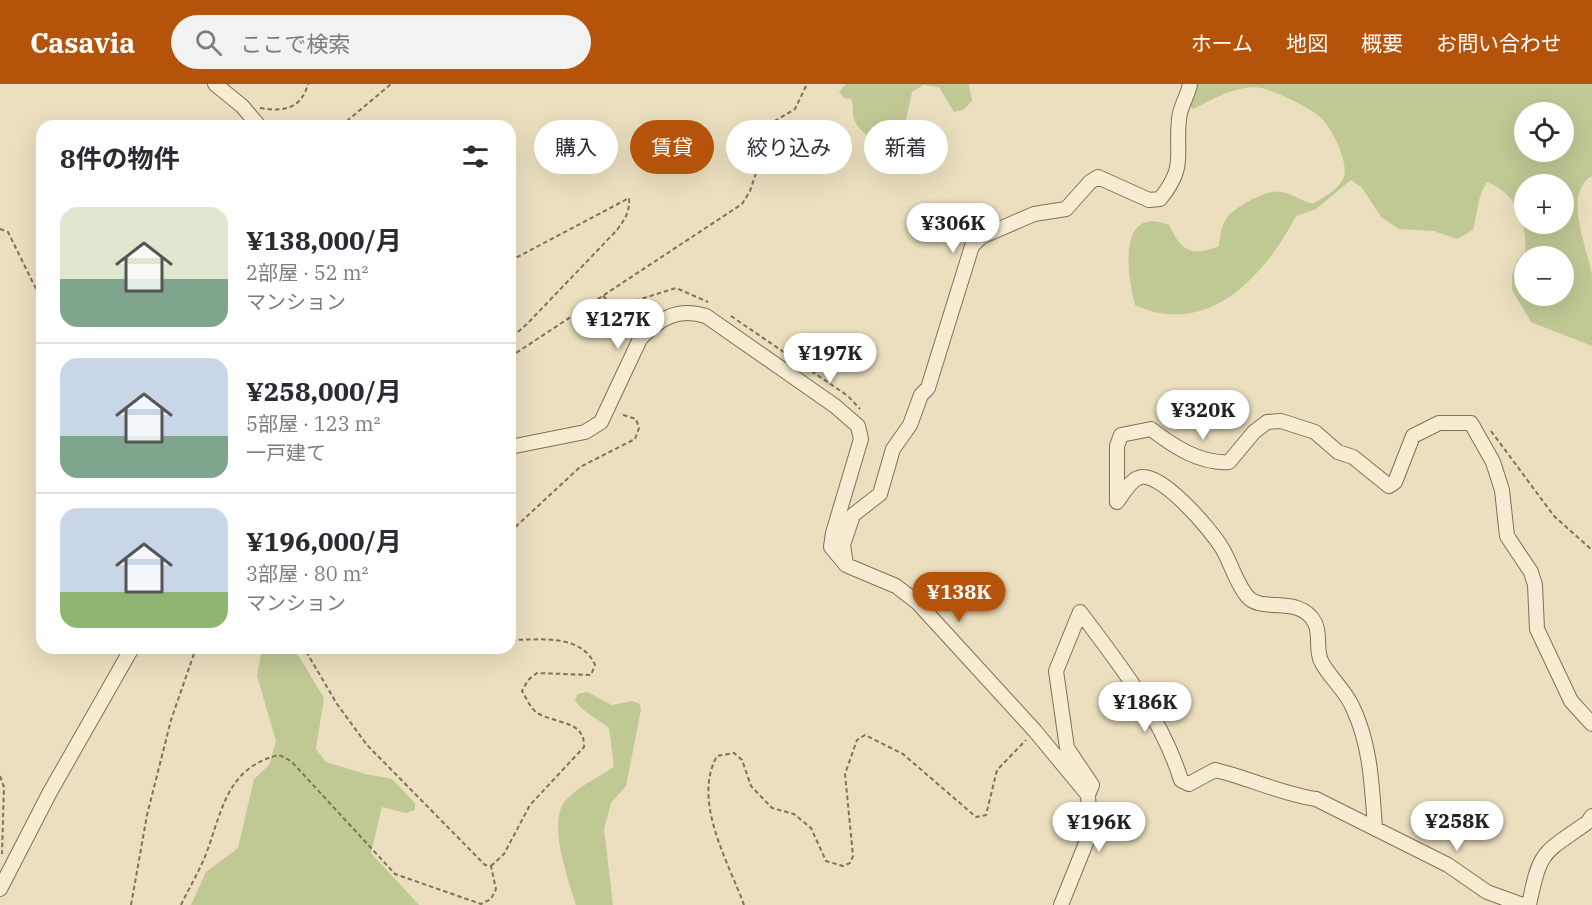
<!DOCTYPE html>
<html lang="ja">
<meta charset="utf-8">
<style>
:root{--surface:#fff;--page:#f2f2f3;--text:#2b2b33;--muted:#7c7c81;--line:#e1e1e2;--accent:#b45309}
body{margin:0;font-family:"IBM Plex Serif","Noto Sans JP",serif;background:var(--page);color:var(--text);height:100vh;display:flex;flex-direction:column;font-size:22px;white-space:nowrap}
*{box-sizing:border-box;margin:0}
p{font-size:20px;color:var(--muted)}
.icon{flex:none;width:33px;height:33px;fill:none;stroke:currentColor;stroke-width:2;stroke-linecap:round;stroke-linejoin:round}
.map{position:relative;flex:1;overflow:hidden}
.drawer{position:absolute;left:36px;top:36px;width:480px;height:534px;display:flex;flex-direction:column;background:var(--surface);border-radius:18px;box-shadow:0 6px 24px #0002}
.drawer>*{flex:none}
.hud{position:absolute;left:534px;top:36px;width:570px;height:54px;display:flex;gap:12px}
.tools{position:absolute;left:1514px;top:18px;display:grid;gap:12px}
.tools a{display:grid;place-items:center;width:60px;height:60px;border-radius:50%;background:var(--surface);box-shadow:0 6px 24px #0002;font-size:30px}
.price{position:absolute;translate:-50% -51px;padding:0 14px;border-radius:21px;background:#fff;color:#222;font-size:20px;line-height:39px;filter:drop-shadow(0 2px 3px #0008)}
.price::after{content:'';position:absolute;left:50%;top:36px;width:18px;height:14px;margin-left:-9px;background:inherit;clip-path:polygon(0 0,100% 0,50% 100%)}
.price.on{background:var(--accent);color:#fff}
ul{padding:0;list-style:none}
li{display:flex;align-items:center;gap:18px;height:150px;padding:0 24px}
li+li{border-top:2px solid var(--line)}
li span{display:grid;place-items:center;flex:none;width:168px;height:120px;border-radius:18px;color:#555}
li>.icon{margin-inline-start:auto}
span .icon{width:72px;height:72px;fill:#fffc;stroke-width:1}
li b{font-size:26px}
h2{display:flex;justify-content:space-between;align-items:center;height:72px;padding:0 24px;font-size:26px}
.pill{padding:0 21px;border-radius:27px;background:var(--surface);box-shadow:0 6px 24px #0002;font-size:21px;line-height:54px}
.pill.on{background:var(--accent);color:#fff}
header{display:flex;align-items:center;gap:36px;box-sizing:border-box;height:84px;padding:0 30px;background:var(--accent);color:#fff}
header strong{font-size:28px}
nav{display:flex;gap:33px;margin-inline-start:auto;font-size:21px}
.search{width:420px;height:54px;background:var(--page);display:flex;align-items:center;gap:15px;box-sizing:border-box;padding:0 21px;border-radius:33px;color:var(--muted);font-size:22px}
.map>svg:first-child{display:block}
.green{fill:#c0c894;fill-rule:evenodd}
.lines{fill:none;stroke-linecap:round;stroke-linejoin:round}
.minor-casing{stroke:#827058;stroke-width:16}
.path{stroke:#827058;stroke-width:2;stroke-dasharray:4.5 3;stroke-linecap:butt}
.minor{stroke:#f6ecd1;stroke-width:14}
</style>
<header>
<strong>Casavia</strong>
<div class="search"><svg class="icon" aria-label="search" viewBox="0 0 24 24"><circle cx="10" cy="10" r="6"/><path d="M15 15l6 6"/></svg>ここで検索</div>
<nav><a>ホーム</a><a>地図</a><a>概要</a><a>お問い合わせ</a></nav>
</header>
<div class="map">
<svg width="1592" height="821" viewBox="0 0 1592 821">
<rect width="100%" height="100%" fill="#ebdfbf"/>
<path class="green" d="M846,0h123l3,17 -9,9 -9,2 -15,-25 -16,-2 -11,7 -6,28 -17,12 -4,11c-11,0 -27,-13 -31,-24 -2,-7 0,-14 -3,-20l-7,-1 -5,-6z
M1186,0h406v92c-31,18 -3,74 0,100 0,23 0,48 0,70l-61,-24 -19,-32v-15l5,-15 8,-9c3,-28 -10,-59 -38,-69 -10,14 -9,31 -14,48l-16,9 -23,-8 -35,-2 -18,-12 -19,-29 -11,-8 -35,29 -20,7c-31,59 -88,123 -161,89 -8,-29 -18,-101 34,-80 12,25 22,33 50,21 1,-8 2,-19 7,-27 8,-12 43,-31 56,-27 11,2 20,9 31,12 10,-7 26,-14 31,-27 5,-14 -13,-52 -25,-61 -9,-8 -46,-26 -57,-28 -25,-4 -48,11 -69,21l-11,-10zM1524,28h39v40h-39zM1524,100h39v40h-39zM1524,172h39v40h-39z
M262,564h27l11,10 24,40 -8,51 10,13 39,12 27,5 23,24v7l-9,3 -24,-6 -11,46 48,52h-228l15,-33 32,-24 16,-69 15,-14 7,-24 -19,-65z
M587,608l25,13 20,-4 8,3 1,6 -15,76 -15,17 -7,26 9,76h-37c-7,-24 -29,-81 -11,-104 12,-14 34,-24 49,-34l-5,-39c-11,-9 -27,-16 -34,-28l3,-6z"/>
<g class="lines">
<defs>
<path id="minor" d="M215,0l27,22 17,20
M510,363l75,-15 16,-10 39,-83c19,-20 37,-32 66,-23l129,90 23,20 3,13 -28,94 -2,14 15,18 50,21 22,17 117,128 53,64
M846,481l-3,-20 10,-30 27,-21 13,-45 17,-24 11,-30 7,-7 44,-142 9,-9 53,-23 32,-5 24,-27 8,-5 51,23 11,-1c27,-33 15,-44 19,-80 1,-13 9,-23 11,-35
M1375,744c-3,-40 -4,-82 -22,-120 -7,-17 -22,-29 -31,-45 -7,-12 -1,-28 -7,-40 -15,-29 -54,-9 -68,-27 -11,-13 -16,-33 -25,-48 -11,-18 -63,-80 -84,-70 -9,4 -15,16 -21,24v-56l4,-11 30,-6c22,17 49,35 78,33l25,-30 13,-10 14,-1 34,11 23,20 15,5 36,29 6,-4 18,-46 26,-13h32l22,39 9,28 5,46 24,36 4,13 2,44 34,72 21,23
M0,805l50,-97 82,-144
M1061,821l29,-72 -2,-38 4,-10 -25,-37 -11,-77 24,-59c39,52 81,104 101,168l8,4 26,-14c34,8 67,24 101,29l132,66 39,27 36,13
M1529,821c11,-56 14,-51 59,-83l4,-6"/>
</defs>
<use href="#minor" class="minor-casing"/>
<path class="path" d="M260,24c24,4 41,1 48,-24
M341,42l50,-42
M0,145l8,3 34,69
M510,177l119,-63c1,14 -4,21 -12,32l-90,94 -17,15
M603,212l12,11 61,-19 32,14
M731,232l117,80 12,13
M510,273l232,-153 8,-13 23,-69 22,-13 12,-25
M1491,347l63,85 38,34
M510,448l70,-65 55,-28 4,-11 -3,-9 -16,-5
M0,692l4,11 -2,67
M491,782l13,-12 26,-49 54,-58c1,-26 -26,-23 -45,-33 -8,-4 -12,-15 -17,-23l6,-11 9,-7 54,2 4,-10c-14,-32 -56,-25 -85,-25
M131,821l16,-90 24,-95 25,-72
M181,821c7,-15 16,-30 23,-46 18,-44 20,-91 75,-104l12,6 104,113 86,30 10,-5 5,-10 -5,-23 -6,-1 -118,-120 -30,-41 -33,-56
M744,821c-16,-44 -52,-104 -27,-149l17,-3 8,7 9,26 21,22 22,6 17,14 15,33 17,5 7,-3 3,-7 -8,-82 12,-34 8,-5 38,19 73,63 10,-2 11,-45 29,-30"/>
<use href="#minor" class="minor"/>
</g>
</svg>
<div class="tools">
<a><svg class="icon" aria-label="locate" viewBox="0 0 24 24"><circle cx="12" cy="12" r="6"/><path d="M12 2v4M12 18v4M2 12h4M18 12h4"/></svg></a>
<a>+</a>
<a>−</a>
</div>
<b class="price" style="left:953px;top:170px">¥306K</b>
<b class="price" style="left:618px;top:266px">¥127K</b>
<b class="price" style="left:830px;top:300px">¥197K</b>
<b class="price" style="left:1203px;top:357px">¥320K</b>
<b class="price on" style="left:959px;top:539px">¥138K</b>
<b class="price" style="left:1145px;top:649px">¥186K</b>
<b class="price" style="left:1457px;top:768px">¥258K</b>
<b class="price" style="left:1099px;top:769px">¥196K</b>
<div class="hud">
<a class="pill">購入</a>
<a class="pill on">賃貸</a>
<a class="pill">絞り込み</a>
<a class="pill">新着</a>
</div>
<section class="drawer">
<h2>8件の物件<svg class="icon" aria-label="filters" viewBox="0 0 24 24"><path d="M4 7h16M4 17h16"/><circle cx="9" cy="7" r="2"/><circle cx="15" cy="17" r="2"/></svg></h2>
<ul>
<li><span style="background:linear-gradient(#dfe7d0 60%,#7fa58c 0)"><svg class="icon" aria-label="home" viewBox="0 0 24 24"><path d="M3 11l9-7 9 7M6 9v11h12V9"/></svg></span><div><b>¥138,000/月</b><p>2部屋 · 52 m²</p><p>マンション</p></div></li>
<li><span style="background:linear-gradient(#c9d6e8 65%,#7fa58c 0)"><svg class="icon" aria-label="home" viewBox="0 0 24 24"><path d="M3 11l9-7 9 7M6 9v11h12V9"/></svg></span><div><b>¥258,000/月</b><p>5部屋 · 123 m²</p><p>一戸建て</p></div></li>
<li><span style="background:linear-gradient(#c9d6e8 70%,#8fb573 0)"><svg class="icon" aria-label="home" viewBox="0 0 24 24"><path d="M3 11l9-7 9 7M6 9v11h12V9"/></svg></span><div><b>¥196,000/月</b><p>3部屋 · 80 m²</p><p>マンション</p></div></li>
</ul>
</section>
</div>
